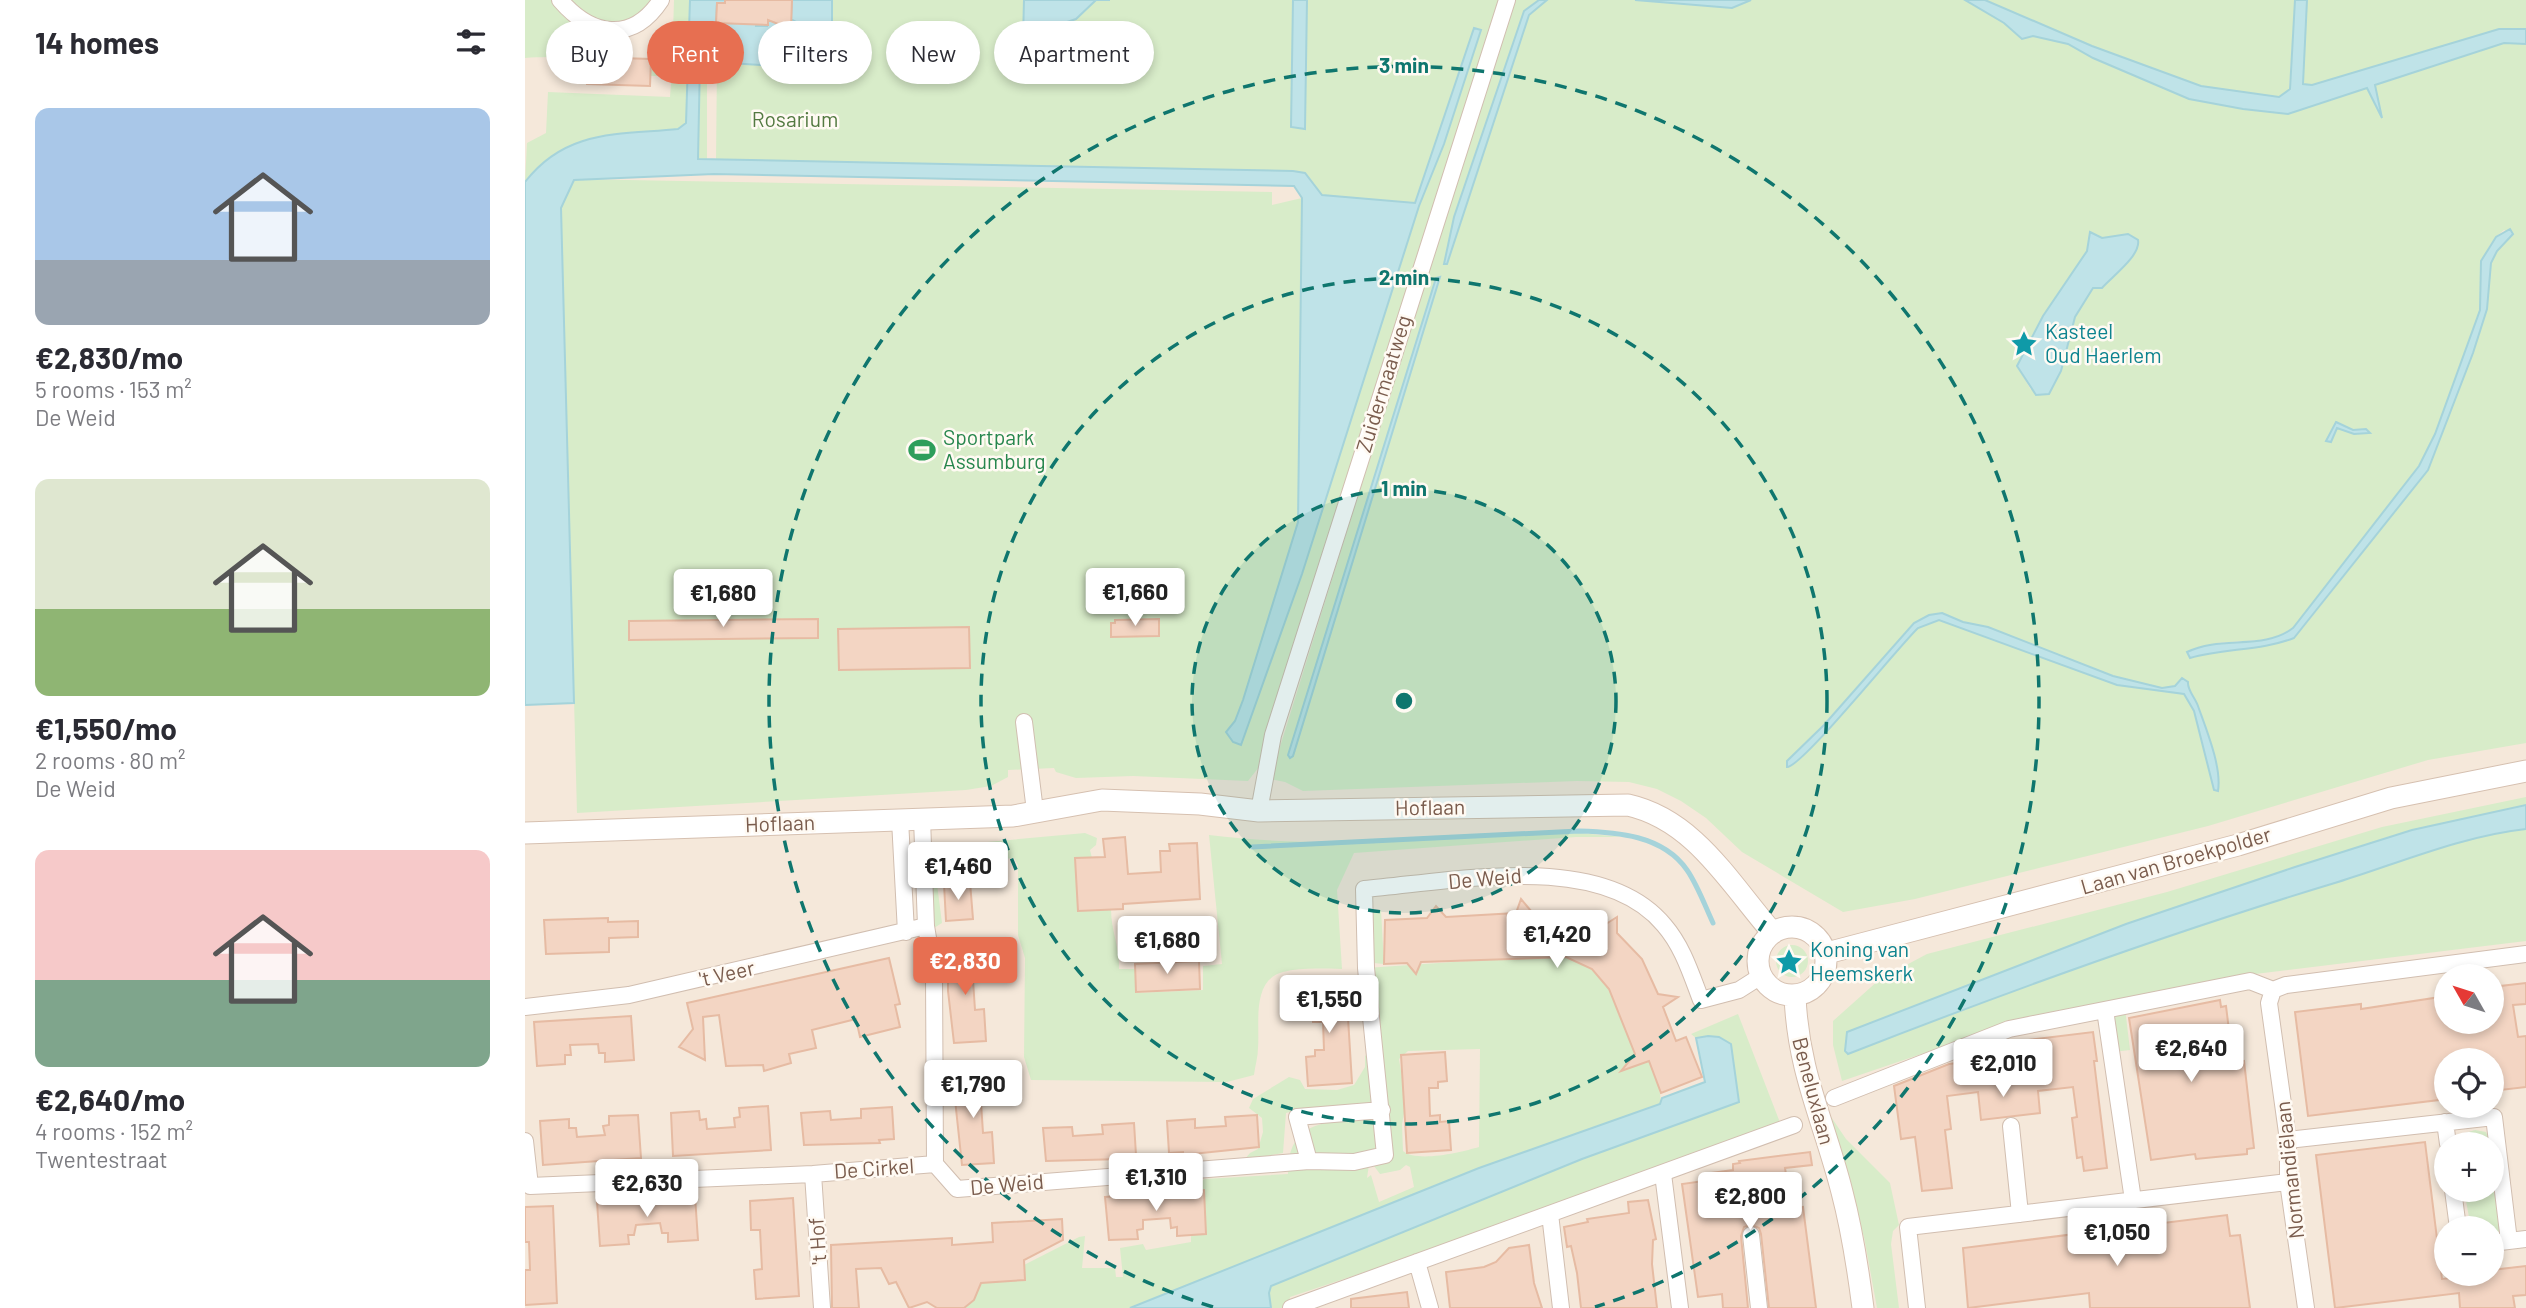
<!DOCTYPE html>
<meta charset="utf-8">
<style>
:root{--surface:#fff;--page:#f7f7f7;--text:#2b2b33;--muted:#7c7c81;--accent:#e76f51}
body{margin:0;font-family:Barlow,sans-serif;background:var(--page);color:var(--text);height:100vh;display:flex;flex-direction:column;font-size:26px;white-space:nowrap}
*{box-sizing:border-box;margin:0}
p{font-size:23px;color:var(--muted)}
.icon{flex:none;width:38px;height:38px;fill:none;stroke:currentColor;stroke-width:2;stroke-linecap:round;stroke-linejoin:round}
.map{position:relative;flex:1;overflow:hidden}
.drawer{display:flex;flex-direction:column;background:var(--surface);width:525px}
.drawer>*{flex:none}
.hud{position:absolute;left:21px;top:21px;width:665px;height:63px;display:flex;gap:14px}
.needle{width:46px;rotate:309deg}
.buttons{position:absolute;left:1909px;top:964px;display:grid;gap:14px}
.buttons a{display:grid;place-items:center;width:70px;height:70px;border-radius:50%;background:var(--surface);box-shadow:0 4px 10px #0003;font-size:35px}
.price{position:absolute;translate:-50% -60px;padding:0 16px;border-radius:7px;background:#fff;color:#222;font-size:23px;line-height:46px;filter:drop-shadow(0 2px 4px #0008)}
.price::after{content:'';position:absolute;left:50%;top:42px;width:21px;height:16px;margin-left:-10px;background:inherit;clip-path:polygon(0 0,100% 0,50% 100%)}
.price.selected{background:var(--accent);color:#fff}
ul{padding:0;list-style:none}
li{display:grid;align-content:center;gap:14px;height:371px;padding:0 35px}
li span{display:grid;place-items:center;height:217px;border-radius:14px;color:#555}
li>.icon{margin-inline-start:auto}
span .icon{width:126px;height:126px;fill:#fffc;stroke-width:1}
li b{font-size:30px}
h2{display:flex;justify-content:space-between;align-items:center;height:84px;padding:0 35px;font-size:30px}
.chip{padding:0 24px;border-radius:32px;background:var(--surface);box-shadow:0 4px 10px #0003;font-size:24px;line-height:63px}
.chip.selected{background:var(--accent);color:#fff}
main{display:flex;flex:1;min-height:0}
.map>svg:first-child{display:block}
.residential{fill:#f5e8da;fill-rule:evenodd}
.green{fill:#d8ecc9;fill-rule:evenodd}
.water{fill:#bfe3e8;stroke:#a5d3da;stroke-width:2}
.lines{fill:none;stroke-linecap:round;stroke-linejoin:round}
.stream{stroke:#a5d3da;stroke-width:5}
.building{fill:#f3d5c3;stroke:#e6bba3;stroke-width:2}
.street-casing{stroke:#d1beb0;stroke-width:18}
.secondary-casing{stroke:#d6c0b0;stroke-width:23}
.street{stroke:#fff;stroke-width:16}
.secondary{stroke:#fff;stroke-width:21}
.ring{fill:none;stroke:#0f766e;stroke-width:3.5;stroke-dasharray:12 9}
.labels{text-anchor:middle;stroke-width:5;stroke-linejoin:round;paint-order:stroke}
.park-label{font-size:21px;fill:#537a41;stroke:#fffaf3}
.culture-label{font-size:21px;fill:#0d838f;stroke:#fffaf3;text-anchor:start}
.street-label{font-size:21px;fill:#7a5c4d;stroke:#fffaf3}
.leisure-label{font-size:21px;fill:#27864d;stroke:#fffaf3;text-anchor:start}
.centre{fill:#0f766e;stroke:#fffaf3;stroke-width:3.5}
.ring-label{font-size:21px;text-anchor:middle;font-weight:bold;fill:#0f766e;stroke:#fffaf3;stroke-width:5;stroke-linejoin:round;paint-order:stroke}
</style>
<main>
<section class="drawer">
<h2>14 homes<svg class="icon" aria-label="filters" viewBox="0 0 24 24"><path d="M4 7h16M4 17h16"/><circle cx="9" cy="7" r="2"/><circle cx="15" cy="17" r="2"/></svg></h2>
<ul>
<li><span style="background:linear-gradient(#a9c7e8 70%,#9aa5b1 0)"><svg class="icon" aria-label="home" viewBox="0 0 24 24"><path d="M3 11l9-7 9 7M6 9v11h12V9"/></svg></span><div><b>€2,830/mo</b><p>5 rooms · 153 m²</p><p>De Weid</p></div></li>
<li><span style="background:linear-gradient(#dfe7d0 60%,#8fb573 0)"><svg class="icon" aria-label="home" viewBox="0 0 24 24"><path d="M3 11l9-7 9 7M6 9v11h12V9"/></svg></span><div><b>€1,550/mo</b><p>2 rooms · 80 m²</p><p>De Weid</p></div></li>
<li><span style="background:linear-gradient(#f6c9c9 60%,#7fa58c 0)"><svg class="icon" aria-label="home" viewBox="0 0 24 24"><path d="M3 11l9-7 9 7M6 9v11h12V9"/></svg></span><div><b>€2,640/mo</b><p>4 rooms · 152 m²</p><p>Twentestraat</p></div></li>
</ul>
</section>
<div class="map">
<svg width="2001" height="1308" viewBox="0 0 2001 1308">
<rect width="100%" height="100%" fill="#fdf6ec"/>
<path class="residential" d="M0,0h2001v1308h-2001zM1922,976h45v46h-45zM1922,1060h45v46h-45zM1922,1144h45v46h-45zM1922,1228h45v46h-45z"/>
<path class="green" d="M0,0h30l53,34c-18,29 -53,21 -83,24z
M38,0h95l-21,21 -36,5z
M149,0h16l-2,63 -2,2h-14z
M307,0h461l-2,126 14,3 2,-129h193l-241,767 -11,14 -115,-5 -57,2 -20,-6 -2,-4 -46,2v7l-17,9 -25,4 -389,23 -16,-605 13,-29 698,13v13l30,-7 -4,324 -55,178 -8,21 -8,11 6,10 69,-168 117,-368 25,-62 37,-114 -7,-2 -59,175 -93,-8 -29,-24 -577,-11 1,-98 114,8z
M991,0h23l-15,11 -69,204 -10,49 84,-249 18,-15h88l97,8 19,-8h215l67,36 44,10 16,12 96,41 54,10 45,5 79,-26 14,26 -6,-29 129,-42 22,1v699l-98,17 -220,66 -293,73 -72,13 -101,-60 -36,-34 -25,-17 -24,-12 -28,-7 -52,-1 -274,10 -18,-9 -15,-3 217,-699zM1979,230l9,5 -16,16 -6,12 -4,46 -14,44 -45,117 -125,158 -23,15 -59,6 -31,8 26,-14 56,-4 21,-11c42,-49 93,-107 126,-161 20,-33 30,-73 44,-109 6,-16 15,-34 17,-51 4,-31 -4,-56 24,-77zM1562,251l-20,94 -36,45 -14,-24 26,-50zM915,278l-147,478 -3,2 -2,-3 148,-476zM1417,613l21,9 25,5 125,49 49,12 13,-2 7,-8 10,15 26,98 -4,-1 -20,-79 -10,-17 -67,-9 -178,-65 -21,8 -125,137 -6,-4 37,-36 90,-102z
M1460,0h310l-6,90 -10,7 -78,-11 -109,-40z
M1782,0h219v29h-27l-187,56 -10,-1z
M126,48h15v28h-15z
M147,71l16,3 -2,49 -8,6c-60,6 -112,0 -153,53l2,-39 19,-10 2,-41 122,5z
M174,74l8,6v79h-9z
M2001,797v8l-114,25 -563,224c160,-63 324,-122 489,-172 61,-19 124,-46 188,-53v112l-271,33 -257,54 -156,53 -9,-36v-24l47,-42 47,-25 240,-62 215,-65z
M1044,832l53,5h-46l-222,16 -17,37 5,79c-18,0 -41,-2 -59,3 -32,8 -23,52 -25,76 0,9 -3,18 -4,27l-27,7 -196,-2 -7,-23 1,-99 -7,-23v-70l-4,-7 -65,6 -8,5 -4,15 5,39 -8,5 -5,-75 58,-11 98,-9 12,5 -1,7 -6,5 2,8 -17,1 3,52 33,-2c0,22 9,39 8,60h17v24l67,-3v-24l19,-2 -13,-129c119,15 241,2 360,-3z
M856,910l3,54 -10,-1 -3,-52z
M1251 961a16 16 0 1 1 32 0a16 16 0 1 1-32 0Z
M1030,955c13,2 29,7 39,16 18,16 73,111 66,133l-181,64 -349,140h-166l10,-8 7,-17 44,-3 -1,-15 55,-28 6,-1 -3,32h33l1,9h7l-3,-29 23,-4 3,6 45,-8v-7l15,-1 -2,-43h-14v-4l15,-8 83,-5c0,-54 37,-51 80,-57 -29,-10 -52,-12 -82,-4l-3,40 -39,7 6,-7 8,-4 5,-17 -1,-14 -13,-10 4,-9 36,-22 11,3 5,9 32,1 17,-5 11,-18v-11l15,-13 -14,-75zM955,1049l-1,98c-17,5 -62,16 -76,4l-1,-27 4,-22 -7,-43 9,-8zM844,1165l5,1 6,8 20,-4 6,-5 4,2 4,20 -35,15 -8,-27 -4,3z
M1600,1008l5,42 -17,2 -7,-41z
M1213,1014l43,111 -234,86 -257,86 -2,11h-17l-2,-15 2,-7 311,-127 157,-57 -31,-66 -12,2 -5,-4z
M1298,1105l23,34 44,44 9,42 -6,6 -2,13 8,64h-22l-13,-71z
M1950,1130l11,2 5,12h-32l6,-11z
M1967,1152l10,69 -4,12 -6,2v-7h-21l-7,-38h28z"/>
<path class="water" d="M165,0h35v3h-8l-1,19 41,-5 -1,9h11l1,-9h18l2,11 5,2 4,-4 -1,-4 -5,-3 1,-19h40v70l-132,-9 -2,98 595,12 12,2 17,22 93,8 59,-175 7,2 -37,114 -25,62 -117,368 -61,171 -8,-3 -7,-10 9,-11 8,-21 55,-178 4,-324 -8,-12 -580,-12 -140,6 -13,28 13,495 -49,2v-523c41,-53 93,-47 153,-53l8,-6z
M499,0h86h-14l-20,19 -27,9v11h-26z
M768,0h14l-2,129 -14,-2z
M1014,0h8l-18,15 -82,249h-3l10,-47 70,-206z
M1110,0h116l-19,8z
M1440,0h20l107,46 109,40 78,11 11,-8 5,-89h12l-4,84 9,1 187,-56h27v15l-22,-1 -129,42 7,33 -15,-30 -79,26 -45,-5 -54,-10 -96,-41 -25,-14 -35,-8 -11,3 -18,-16z
M1985,229l3,5 -16,17 -6,12 -4,46 -14,44 -45,117 -134,168c-33,13 -70,10 -104,20l-3,-6c34,-17 76,-1 106,-24l126,-162 16,-32 45,-124 1,-49 15,-24z
M1565,232l12,6 26,-4 10,6c3,15 -24,35 -36,48h-9l-18,29 -14,54 -12,23 -13,1 -19,-29 26,-50 44,-65z
M915,277l-147,479 -3,2 -2,-3 148,-477z
M1811,422l17,8 13,-1 4,4 -16,1 -17,-6 -6,14 -5,-1z
M1417,613l21,9 25,5 125,49 49,12 13,-2 7,-8 6,4c-1,8 7,15 10,24 8,23 24,61 20,85l-4,-1 -20,-79 -10,-17 -67,-9 -178,-65 -21,8c-20,19 -116,139 -131,139v-6l37,-36 90,-102 15,-8z
M2001,805v24c-64,7 -127,34 -188,53 -166,50 -329,109 -490,172l-3,-3 2,-19 279,-108 169,-57 117,-37z
M1183,1036l11,1 12,7 8,58 -157,57 -311,127 -2,7 2,15h-141l349,-140 181,-64 2,-6 43,-16 -9,-44z"/>
<g class="lines">
<path class="stream" d="M727,847l327,-16c37,1 84,4 108,39 11,16 18,36 26,53"/>
</g>
<path class="building" d="M200,0h67l-1,29 -23,-9v5l-52,-2 1,-20h8z
M63,57l63,2 -1,27 -63,-2z
M293,619v19l-189,2v-19z
M634,619v17l-48,1v-14h4v-3z
M444,627l1,41 -131,2 -1,-41z
M600,837l3,37 33,-2 -1,-21h10l-1,-7 28,-1 3,56 -77,5v5l-45,2 -3,-53 30,-1 -2,-18z
M445,882l3,37 -27,2 -2,-37z
M996,899l10,12 38,1 37,12 11,-7v16l25,26 16,35 20,3 -15,10 13,34 10,-4 16,40 -41,16 -12,-32 -28,10 14,-17 -26,-65 -17,-20 -26,-12 -145,5 -5,12 -9,-11 -23,1 1,-44 42,-2 9,-12 10,11 70,-4z
M83,918v4l30,-1v16l-29,1v14l-63,2 -2,-34z
M456,951l1,28 -9,1 2,30 9,-1 2,32 -32,2 -6,-52v-38z
M364,958l11,46 -5,1 5,22 -40,10 -4,-18 -44,11 4,18 -27,6 2,9 -27,8 -1,-6 -37,1 -7,-51 -16,2 2,43 -26,-13 14,-18 -6,-26z
M674,961l1,28 -64,3 -1,-28z
M2001,983v21l-13,1 5,32 8,-1v51l-34,4v-31h-11l-1,-6 -33,5v40l-139,17 -13,-104 66,-8v5l86,-13v26h45v-35z
M821,985l6,98 -44,3 -2,-29 9,-1v-6h9l-1,-28h-10v-6l-9,1 -2,-29z
M1695,1000l1,7 5,-1 7,57 11,-2 10,87 -7,1v5l-21,2 -30,3 -1,-5 -44,6 -22,-142z
M106,1016l3,44 -29,2v-9h-6l-1,-9 -28,1 1,10h-6v9l-28,2 -3,-44z
M1568,1032l4,29h-3l13,107 -23,3 -2,-14 -5,1 -5,-40 5,-1 -4,-30 -35,4 2,22 -59,7 -3,-28 -31,4 4,33 -6,1 7,58 -30,3 -7,-54 -14,2 -7,-53 55,-22 65,-8 -2,-14z
M920,1052l2,29 -9,1v6h-9l1,28 10,-1v7l9,-1 2,29 -44,3 -6,-98z
M463,1074l2,28h-9l2,31 9,-1 2,31 -32,2 -8,-75 3,-1 -1,-13z
M243,1106l3,44 -98,6 -2,-43 28,-2 1,9 6,-1 1,10 28,-2 -1,-9 6,-1 -1,-9z
M367,1107l2,32 -15,1 1,3 -76,2 -3,-32 29,-2 1,9 30,-2v-9z
M113,1115l3,43 -98,7 -3,-44 29,-2v9h7l1,9 28,-2 -2,-9 6,-1v-9z
M732,1115l2,32 -76,8v-3l-14,1 -2,-32 28,-2v9l31,-2 -1,-9z
M609,1123l2,32 -15,1 1,3 -76,2 -3,-33 29,-1 1,9 30,-2 -1,-9z
M1900,1142l17,137 50,-5v-4l34,-4v29l-13,1 2,12h-55l-1,-15 -124,15 -19,-153z
M1285,1152l2,13 -27,3 6,41 12,-2 13,101h-47l-8,-74 -2,-6 -8,-3 -7,2 -3,9 7,72h-25l-1,-14 -24,3 -16,-113 22,-3 -1,-7 30,-4v-6l7,-1 -1,-2z
M679,1190l2,44 -29,2v-9l-6,1 -1,-10 -27,2v9l-6,1 1,9 -29,1 -4,-43z
M170,1196l3,44 -30,2v-9h-6l-2,-10 -24,2 -2,10h-6l1,9 -29,2 -3,-44z
M268,1198l6,98 -43,3 -2,-29 8,-1 -2,-39h-9l-1,-29z
M1123,1200l8,39 -3,1 -1,24 5,44h-76l-4,-35 -6,-27 -4,1 -3,-20 24,-5 -1,-3 42,-6 -1,-11z
M28,1206l4,97 -32,2v-35h5l-1,-28h-4v-35z
M1702,1215l3,21 10,-1 10,73h-160l-1,-15 -121,15 -5,-60z
M537,1219l1,21 -39,20 1,20 -44,3 -7,17 -10,8h-27l-10,-6 -18,6 -13,-26 -7,2 -8,-16 -25,1 3,39h-27l-1,-63 121,-7v7l41,-3 -1,-19z
M1004,1245l5,38 8,25h-92l-4,-36 38,-5 12,-5 13,-14z
M882,1292l2,16h-58v-9z"/>
<g class="lines">
<defs>
<path id="street" d="M35,0c31,36 72,44 101,0
M499,722l11,89
M734,811l14,-76 234,-735
M397,819l4,107 8,48 1,190 22,25 352,-28 45,1 31,-7 -19,-187 -2,-79c86,-7 237,-40 300,36 19,22 27,49 37,75l38,-10 22,-14
M375,820l6,112
M1748,990l-4,13 19,137v42l18,126
M1748,990l13,-5 240,-31
M0,1007l104,-12 297,-69
M1580,1010l28,190
M1309,1098l175,-69 241,-48 23,9
M1920,1122l3,22
M1486,1126l9,88
M1763,1140l206,-23 15,124
M0,1141l5,45 283,-12 122,-10
M784,1161l-12,-44 85,-7
M288,1174l9,134
M1138,1174l17,134
M1928,1190l5,38
M1025,1214l11,94
M1226,1235l8,73
M1967,1243l34,-4
M892,1262l13,46
M766,1308l503,-183
M1392,1308l-9,-81 380,-45"/>
<path id="secondary" d="M0,833l488,-17 89,-16 98,4 59,7 369,-6c67,15 102,79 145,128
M1233 961a34 34 0 1 1 68 0a34 34 0 1 1-68 0Z
M1302,953l411,-108 153,-47 135,-27
M1270,996c3,76 29,125 47,196 10,38 16,77 21,116"/>
</defs>
<use href="#street" class="street-casing"/>
<use href="#secondary" class="secondary-casing"/>
<use href="#street" class="street"/>
<use href="#secondary" class="secondary"/>
</g>
<circle cx="879" cy="701" r="212" fill="#0f766e" fill-opacity=".12"/>
<g class="ring">
<circle cx="879" cy="701" r="212"/>
<circle cx="879" cy="701" r="423"/>
<path d="M688 1307A635 635 0 1 1 1070 1307"/>
</g>
<defs>
<symbol id="sight-bare" viewBox="-9 -9 18 18"><path d="M0-6L1.8-2.2L6-1.7L2.9 1.2L3.7 5.4L0 3.3L-3.7 5.4L-2.9 1.2L-6-1.7L-1.8-2.2Z" fill="#0f9aa8" stroke="#fffaf3" stroke-width="2.5" paint-order="stroke"/></symbol>
<symbol id="stadium-bare" viewBox="-9 -9 18 18"><path d="M0-5a6.5 5 0 1 0 0 10a6.5 5 0 1 0 0-10ZM-3.5-1.8h7v3.6h-7Z" fill="#2e9e5b" stroke="#fffaf3" stroke-width="2.5" paint-order="stroke"/></symbol>
</defs>
<g fill-rule="evenodd">
<use href="#sight-bare" x="1480" y="325" width="38" height="38"/>
<use href="#stadium-bare" x="378" y="431" width="38" height="38"/>
<use href="#sight-bare" x="1245" y="943" width="38" height="38"/>
</g>
<g class="labels">
<g class="park-label">
<text x="270" y="127">Rosarium</text>
</g>
<g class="culture-label">
<text x="1520" y="339">Kasteel<tspan x="1520" dy="24">Oud Haerlem</tspan></text>
<text x="1285" y="957">Koning van<tspan x="1285" dy="24">Heemskerk</tspan></text>
</g>
<g class="street-label">
<text transform="translate(859 384) rotate(-73)" y="7">Zuidermaatweg</text>
<text transform="translate(905 808) rotate(-1)" y="7">Hoflaan</text>
<text transform="translate(255 824) rotate(-2)" y="7">Hoflaan</text>
<text transform="translate(1651 861) rotate(-16)" y="7">Laan van Broekpolder</text>
<text transform="translate(960 879) rotate(-5)" y="7">De Weid</text>
<text transform="translate(202 974) rotate(-13)" y="7">'t Veer</text>
<text transform="translate(1288 1091) rotate(75)" y="7">Beneluxlaan</text>
<text transform="translate(349 1169) rotate(-4)" y="7">De Cirkel</text>
<text transform="translate(1765 1170) rotate(-96)" y="7">Normandiëlaan</text>
<text transform="translate(482 1185) rotate(-5)" y="7">De Weid</text>
<text transform="translate(293 1241) rotate(-94)" y="7">'t Hof</text>
</g>
<g class="leisure-label">
<text x="418" y="445">Sportpark<tspan x="418" dy="24">Assumburg</tspan></text>
</g>
</g>
<circle cx="879" cy="701" r="10" class="centre"/>
<g class="ring-label">
<text x="879" y="73">3 min</text>
<text x="879" y="285">2 min</text>
<text x="879" y="496">1 min</text>
</g>
</svg>
<div class="buttons">
<a><svg class="needle" viewBox="-14 -14 28 28"><path d="M0-13l5 13h-10z" fill="#e53935"/><path d="M0 13l5-13h-10z" fill="#7c7c81"/></svg></a>
<a><svg class="icon" aria-label="locate" viewBox="0 0 24 24"><circle cx="12" cy="12" r="6"/><path d="M12 2v4M12 18v4M2 12h4M18 12h4"/></svg></a>
<a>+</a>
<a>−</a>
</div>
<b class="price" style="left:610px;top:628px">€1,660</b>
<b class="price" style="left:198px;top:629px">€1,680</b>
<b class="price" style="left:433px;top:902px">€1,460</b>
<b class="price" style="left:1032px;top:970px">€1,420</b>
<b class="price" style="left:642px;top:976px">€1,680</b>
<b class="price selected" style="left:440px;top:997px">€2,830</b>
<b class="price" style="left:804px;top:1035px">€1,550</b>
<b class="price" style="left:1666px;top:1084px">€2,640</b>
<b class="price" style="left:1478px;top:1099px">€2,010</b>
<b class="price" style="left:448px;top:1120px">€1,790</b>
<b class="price" style="left:631px;top:1213px">€1,310</b>
<b class="price" style="left:122px;top:1219px">€2,630</b>
<b class="price" style="left:1225px;top:1232px">€2,800</b>
<b class="price" style="left:1592px;top:1268px">€1,050</b>
<div class="hud">
<a class="chip">Buy</a>
<a class="chip selected">Rent</a>
<a class="chip">Filters</a>
<a class="chip">New</a>
<a class="chip">Apartment</a>
</div>
</div>
</main>
